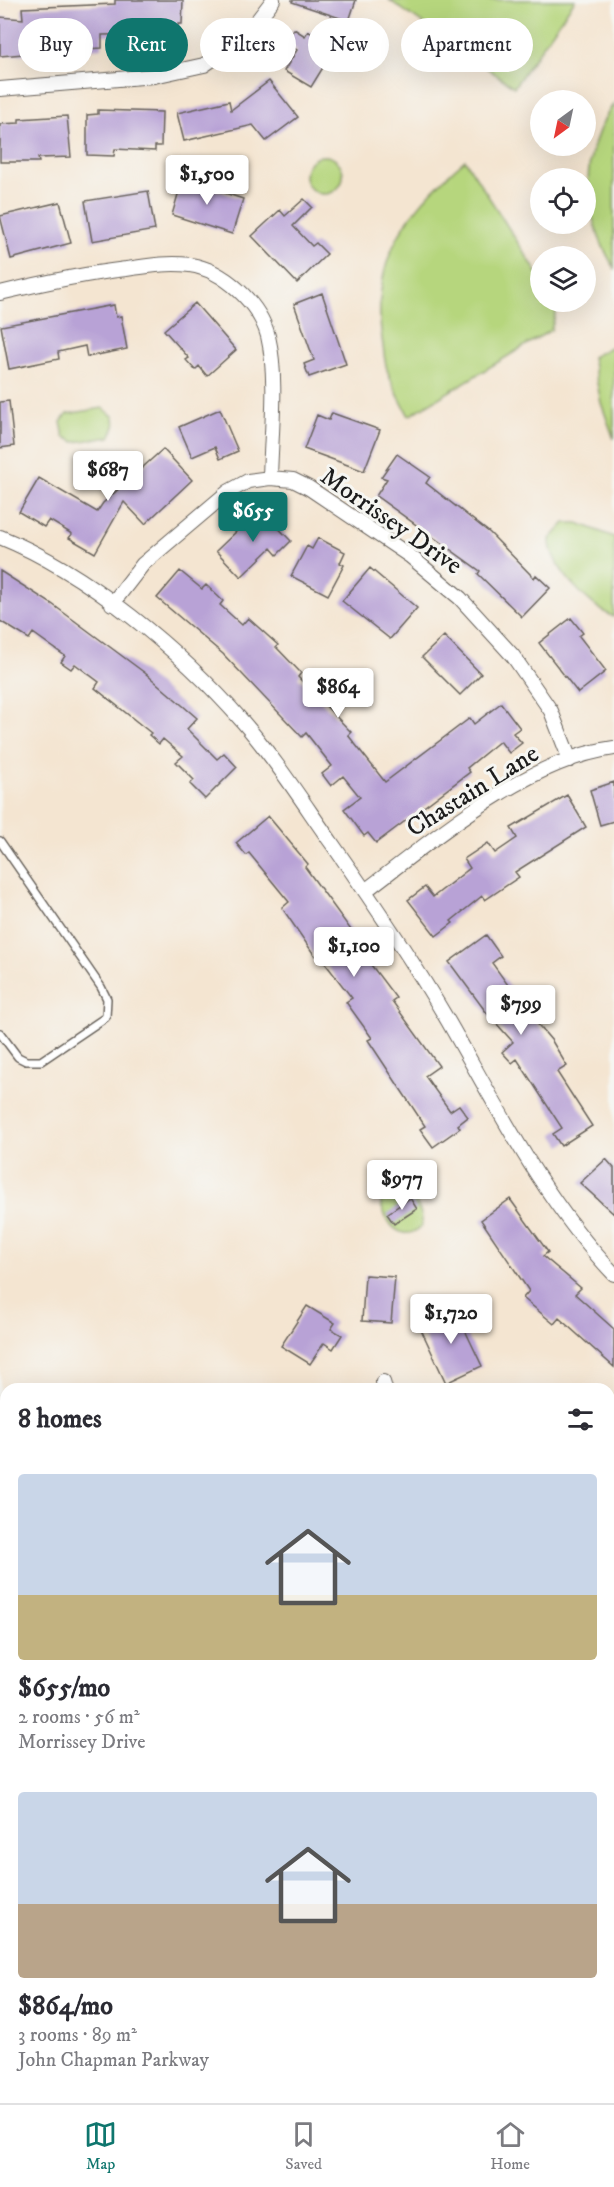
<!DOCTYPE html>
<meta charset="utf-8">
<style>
:root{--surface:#fff;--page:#f2f2f3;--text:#2b2b33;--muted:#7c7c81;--line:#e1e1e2;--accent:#0f766e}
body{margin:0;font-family:"IM FELL DW Pica",serif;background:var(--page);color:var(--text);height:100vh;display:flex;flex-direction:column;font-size:22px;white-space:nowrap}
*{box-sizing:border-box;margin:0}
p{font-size:20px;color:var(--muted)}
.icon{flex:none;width:33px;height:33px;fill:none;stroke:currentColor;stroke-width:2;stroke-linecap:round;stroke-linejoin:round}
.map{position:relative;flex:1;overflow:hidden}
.panel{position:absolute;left:0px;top:1383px;width:615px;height:720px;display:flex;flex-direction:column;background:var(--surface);border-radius:18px 18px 0 0;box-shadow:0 6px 24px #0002}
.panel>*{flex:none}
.top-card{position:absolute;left:18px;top:18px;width:579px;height:54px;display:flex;gap:12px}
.needle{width:39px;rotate:213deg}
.buttons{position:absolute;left:530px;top:90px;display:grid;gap:12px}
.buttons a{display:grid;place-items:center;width:66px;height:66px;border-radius:50%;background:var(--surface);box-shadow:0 6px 24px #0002;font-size:30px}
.price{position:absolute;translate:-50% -51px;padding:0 14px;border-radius:6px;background:#fff;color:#222;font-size:20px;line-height:39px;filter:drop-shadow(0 2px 3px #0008)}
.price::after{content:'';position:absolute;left:50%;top:36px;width:18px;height:14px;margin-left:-9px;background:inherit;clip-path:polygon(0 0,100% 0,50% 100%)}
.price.current{background:var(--accent);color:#fff}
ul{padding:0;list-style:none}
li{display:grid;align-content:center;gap:12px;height:318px;padding:0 18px}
li span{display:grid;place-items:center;height:186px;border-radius:6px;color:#555}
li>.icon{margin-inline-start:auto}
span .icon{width:108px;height:108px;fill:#fffc;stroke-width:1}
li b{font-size:26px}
h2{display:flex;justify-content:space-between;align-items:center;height:72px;padding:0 18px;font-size:26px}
.chip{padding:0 21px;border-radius:27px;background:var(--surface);box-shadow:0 6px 24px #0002;font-size:21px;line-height:54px}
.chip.current{background:var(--accent);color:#fff}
.menu{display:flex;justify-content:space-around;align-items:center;height:84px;border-top:2px solid var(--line);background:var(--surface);font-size:16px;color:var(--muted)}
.menu a{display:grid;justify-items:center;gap:3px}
.menu .current{color:var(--accent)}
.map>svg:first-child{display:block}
.green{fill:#b6d67d;stroke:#69794c;stroke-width:1.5}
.building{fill:#b8a2d6}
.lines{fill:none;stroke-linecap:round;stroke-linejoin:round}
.lane-casing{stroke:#68625b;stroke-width:10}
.street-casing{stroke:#68625b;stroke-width:16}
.lane{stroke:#fff;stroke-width:7}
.street{stroke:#fff;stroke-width:14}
.labels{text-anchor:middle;stroke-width:6;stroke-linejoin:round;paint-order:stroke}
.street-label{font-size:26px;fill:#1c1c1c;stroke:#f6f6f2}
</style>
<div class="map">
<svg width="614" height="2103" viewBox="0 0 614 2103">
<rect width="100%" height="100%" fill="#f6f6f2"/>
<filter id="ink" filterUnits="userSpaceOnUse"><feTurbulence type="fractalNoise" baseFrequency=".0167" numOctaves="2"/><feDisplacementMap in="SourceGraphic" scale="12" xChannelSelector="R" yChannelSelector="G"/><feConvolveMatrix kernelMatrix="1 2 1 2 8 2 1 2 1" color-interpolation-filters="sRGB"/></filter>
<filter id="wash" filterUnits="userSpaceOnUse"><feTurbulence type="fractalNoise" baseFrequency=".008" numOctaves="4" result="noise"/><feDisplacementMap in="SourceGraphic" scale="24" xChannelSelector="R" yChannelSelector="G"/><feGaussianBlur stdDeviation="1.35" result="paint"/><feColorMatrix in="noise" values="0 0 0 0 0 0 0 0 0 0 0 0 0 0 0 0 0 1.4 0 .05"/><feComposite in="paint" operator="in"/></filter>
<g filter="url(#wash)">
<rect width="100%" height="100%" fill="#f4e5d1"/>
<path class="green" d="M389,0h186l-61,87z
M614,103v165c-33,-57 -36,-110 0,-165z
M305 175a19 19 0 1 1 38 0a19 19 0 1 1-38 0Z
M465,160l75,117v25h16l2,3 -7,25 -142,86c-7,-13 -15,-27 -20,-41 -5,-11 -5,-25 -7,-36 -12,-79 25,-130 83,-179z
M614,345v94l-13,-36 -9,-46z
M103,408l11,9 1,10 -5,10 -35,5 -11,-5 -3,-15 6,-8z
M565,523h13l36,14v80c-24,-10 -65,-51 -64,-78z
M397,1182c13,4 29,33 24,45 -25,22 -45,-20 -40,-36z"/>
<g id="blocks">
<path class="building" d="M115,0h68l-1,24h-4l-1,18 -29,-1 1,-7 -47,1v13l-16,1v-13l-27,2 1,13 -60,5v-39l23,2 -1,-11 93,-4z
M292,0h64l-7,21 -57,-19z
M294,29l11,7 3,-5 27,17 -24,39 -27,-16 13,-21 -11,-7z
M269,81l29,36 -32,24 -13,-16 -69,16 -7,-28 52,-12 2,9z
M98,110l64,2 -1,34h-6v5l-40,-2 -1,7 -27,-1v-40l11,-1z
M67,116l4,41 -33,1 1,4h-39v-38l19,-1v-4z
M184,174l16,5 -2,5 45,15 -11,35 -60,-19z
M148,191l7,39 -63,11 -7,-40z
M304,199l8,8 -19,19 19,20 4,-3 11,11 -30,29 -45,-47 28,-26 5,6z
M60,202l11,41 -60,16 -11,-43z
M322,293l24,71 -37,13 -5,-13 10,-4 -20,-56z
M195,303l41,47 -29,26 -8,-10 -4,4 -9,-10 3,-2 -25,-28z
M114,305l2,12 5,-1 6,33 -40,8 -2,-11 -27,6 1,7 -50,10 -8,-43z
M9,401l5,45 -14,2v-46z
M220,409l18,42 -18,8 -5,-12 -23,10 -13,-30z
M332,413l48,17 -16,41 -60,-22 13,-34 12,5z
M163,449l29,31 -47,44 -21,-22 -29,51 -26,-15 3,-4 -23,-14 -5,7 -25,-15 20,-34 58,34 6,-9z
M397,454l33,23 -4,6 64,50 44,45 2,-3 14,13 -28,29 -44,-43 2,-3 -104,-75 11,-17 -6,-2z
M260,509l31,32 -14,14 -6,-7 -30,29 -25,-26z
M318,538l27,14 -5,11 4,2 -16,30 -37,-19 16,-30 5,3z
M370,568l47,40 -27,31 -48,-38z
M0,571l52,33 93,69 52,45 -10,11 30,30 7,-6 13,14 -32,32 -15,-15 4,-4 -18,-18 7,-6 -20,-17 -4,5 -10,-9 2,-2 -56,-45 4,-6 -24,-18 -4,5 -10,-7 4,-6 -32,-23 -4,6 -29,-18z
M180,571l22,18 4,-4 17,16 -3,4 22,20 6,-7 30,27 -2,2 25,26 -3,4 53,55 -3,3 37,47 85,-64 4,6 27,-21 19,25 -7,5 9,10 -13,10 -9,-12 -33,27 3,4 -94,71 -8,-10 -4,3 -20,-27 16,-12 -17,-21 -12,10 -9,-12 10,-8 -26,-33 -4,4 -79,-83 -66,-56z
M571,618l12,15 -4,3 27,35 -28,22 -39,-50z
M444,636l37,38 -21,21 -38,-38z
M614,782v39l-14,4 -10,-35z
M567,795l19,32 -71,45 4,5 -34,23 -3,-4 -31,25 2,2 -17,13 -28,-36 17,-13 8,10 37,-29 -6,-9 24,-16 7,10 22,-15 -6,-10z
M268,816l40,48 -3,3 46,63 -4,3 49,65 -4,3 47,65 -14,10 25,35 9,-6 9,12 -10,8 2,3 -27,19 -13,-18 5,-3 -57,-86 4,-2 -26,-36 6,-4 -34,-44 -3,2 -33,-48 7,-6 -40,-49 -3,2 -10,-12z
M486,935l15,21 -9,7 37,51 23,27 15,25 -10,6 35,54 -31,20 -8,-12 9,-6 -45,-69 -5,4 -10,-11 11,-10 -27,-30 -37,-50z
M606,1159l8,9v46l-34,-31z
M410,1198l7,11 -23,15 -7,-10z
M510,1199l38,53 -5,4 38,32 -6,6 39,35v38l-55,-49 -5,6 -31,-26 6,-7 -48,-71z
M365,1275l30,2 -4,46 -29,-2z
M307,1306l28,17 -4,6 11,6 -9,14 -9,-6 -14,21 -29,-18z
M460,1307l8,17 -5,2 19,40 -36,17 -27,-58z"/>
</g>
</g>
<g filter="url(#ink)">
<use href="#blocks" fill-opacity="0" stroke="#68625b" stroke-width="1.5"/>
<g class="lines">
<defs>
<path id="lane" d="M0,841l101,146 6,12 -1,18 -65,44h-15l-8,-4 -18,-24"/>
<path id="street" d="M0,89l154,-13 50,-11 40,-27 29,-38
M0,293c42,-10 83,-19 126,-24 21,-3 42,-7 64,-4 34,5 69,38 78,71 10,42 3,98 2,142
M0,537c87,35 182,115 243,185 33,38 61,82 90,123 40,57 80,116 115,176 50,87 96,180 166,253
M112,604l31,-40 85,-72 20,-11 22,-3 23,2 16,8 101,68 50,42 53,58 38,55 19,49
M365,891c70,-53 161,-131 249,-143
M383,1382l2,7
M0,1515l6,8
M609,1562l5,1
M0,1906l6,-4"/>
</defs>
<use href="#lane" class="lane-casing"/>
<use href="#street" class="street-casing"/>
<use href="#lane" class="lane"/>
<use href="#street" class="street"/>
</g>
</g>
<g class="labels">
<g class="street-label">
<text transform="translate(392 520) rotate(35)" y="9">Morrissey Drive</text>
<text transform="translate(472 790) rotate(-32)" y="9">Chastain Lane</text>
</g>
</g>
</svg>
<div class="buttons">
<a><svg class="needle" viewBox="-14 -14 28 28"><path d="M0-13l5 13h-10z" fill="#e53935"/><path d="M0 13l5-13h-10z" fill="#7c7c81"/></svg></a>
<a><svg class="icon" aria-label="locate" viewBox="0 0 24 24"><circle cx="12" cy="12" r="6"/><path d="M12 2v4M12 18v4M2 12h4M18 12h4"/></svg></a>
<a><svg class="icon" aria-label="layers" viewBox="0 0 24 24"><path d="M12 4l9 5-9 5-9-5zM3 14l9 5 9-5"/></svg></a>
</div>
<b class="price" style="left:207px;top:206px">$1,500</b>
<b class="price" style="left:108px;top:502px">$687</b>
<b class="price current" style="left:253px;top:543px">$655</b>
<b class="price" style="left:338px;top:719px">$864</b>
<b class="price" style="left:354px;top:978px">$1,100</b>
<b class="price" style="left:521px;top:1036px">$799</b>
<b class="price" style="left:402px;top:1211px">$977</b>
<b class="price" style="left:451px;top:1345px">$1,720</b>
<div class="top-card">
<a class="chip">Buy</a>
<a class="chip current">Rent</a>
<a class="chip">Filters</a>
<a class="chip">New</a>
<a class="chip">Apartment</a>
</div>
<section class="panel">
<h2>8 homes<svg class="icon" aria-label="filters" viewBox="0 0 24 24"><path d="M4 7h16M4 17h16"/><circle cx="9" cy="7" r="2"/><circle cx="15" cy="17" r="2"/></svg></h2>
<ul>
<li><span style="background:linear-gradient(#c9d6e8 65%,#c2b280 0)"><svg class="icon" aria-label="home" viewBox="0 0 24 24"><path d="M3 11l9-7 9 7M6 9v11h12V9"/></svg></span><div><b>$655/mo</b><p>2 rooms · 56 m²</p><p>Morrissey Drive</p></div></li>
<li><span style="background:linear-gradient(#c9d6e8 60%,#b9a48a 0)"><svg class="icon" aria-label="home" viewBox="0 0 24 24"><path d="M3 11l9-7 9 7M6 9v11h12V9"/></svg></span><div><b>$864/mo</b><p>3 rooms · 89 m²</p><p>John Chapman Parkway</p></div></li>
</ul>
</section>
</div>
<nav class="menu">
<a class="current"><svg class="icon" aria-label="map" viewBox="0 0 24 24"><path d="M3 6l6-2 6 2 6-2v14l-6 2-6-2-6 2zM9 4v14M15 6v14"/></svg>Map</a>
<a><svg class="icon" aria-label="saved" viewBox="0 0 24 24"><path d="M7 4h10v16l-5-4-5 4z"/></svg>Saved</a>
<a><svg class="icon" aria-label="home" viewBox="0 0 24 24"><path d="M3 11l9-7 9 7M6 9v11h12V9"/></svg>Home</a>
</nav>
